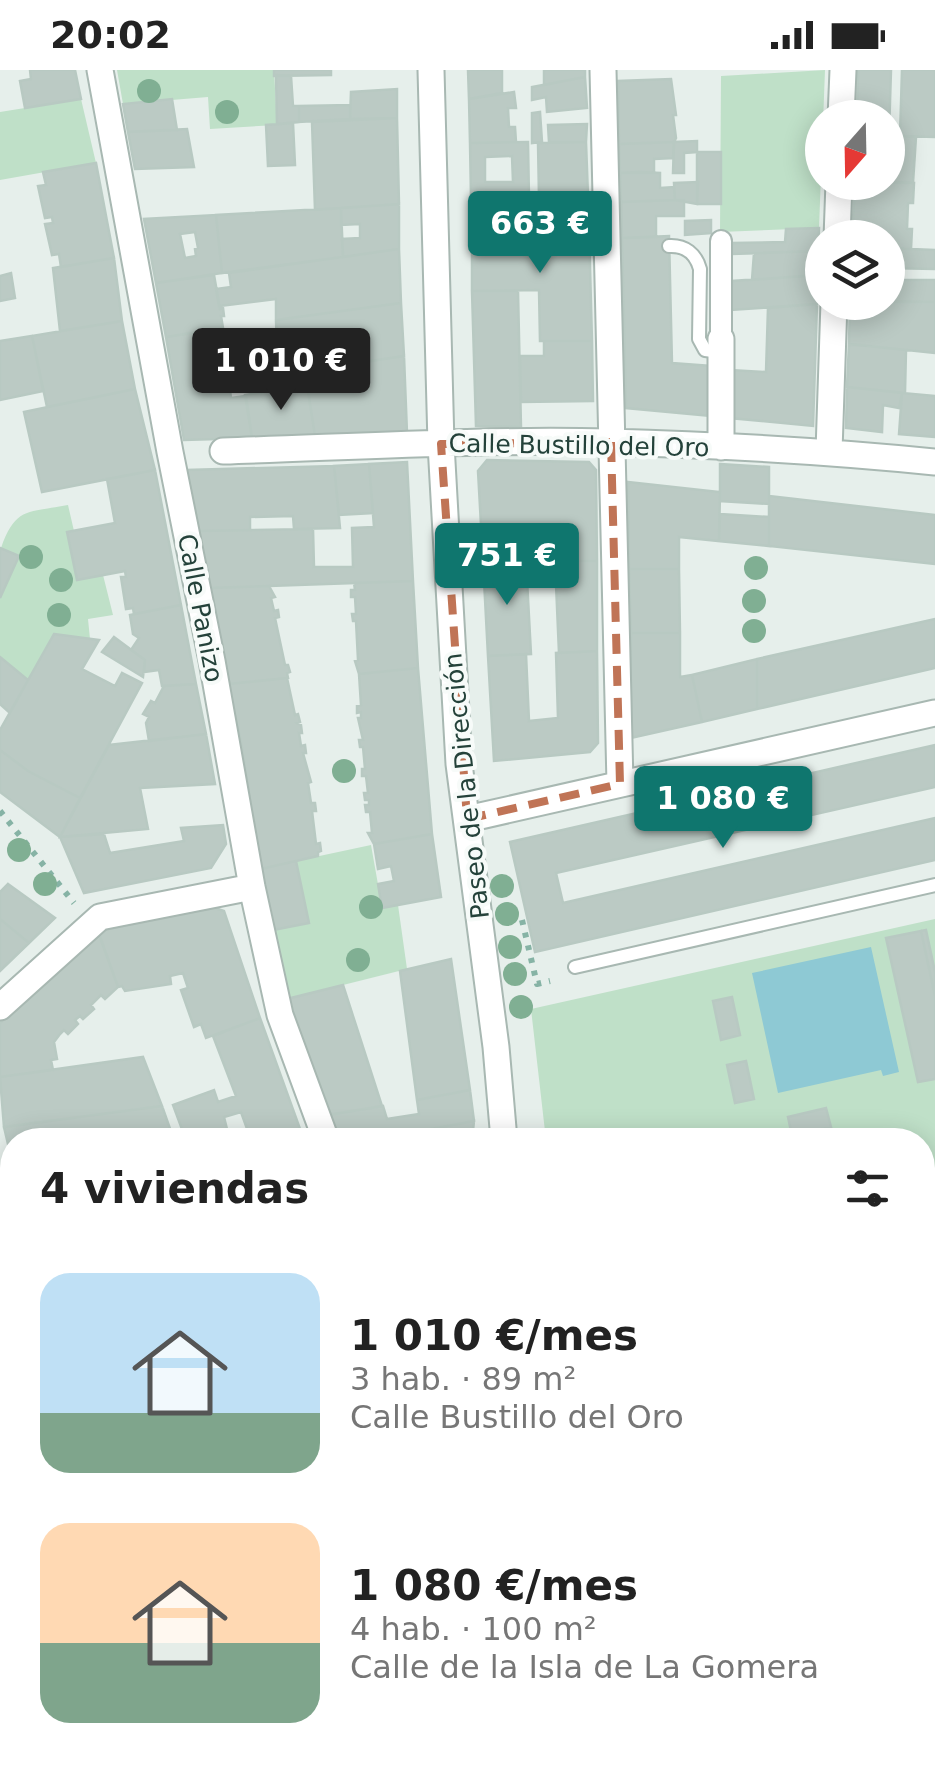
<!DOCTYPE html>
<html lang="es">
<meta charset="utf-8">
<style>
:root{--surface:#fff;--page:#f2f2f2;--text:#222;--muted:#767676;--accent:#0f766e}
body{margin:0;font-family:"DejaVu Sans",sans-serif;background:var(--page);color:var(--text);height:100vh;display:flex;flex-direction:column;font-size:38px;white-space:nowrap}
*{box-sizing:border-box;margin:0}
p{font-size:32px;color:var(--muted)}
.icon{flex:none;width:55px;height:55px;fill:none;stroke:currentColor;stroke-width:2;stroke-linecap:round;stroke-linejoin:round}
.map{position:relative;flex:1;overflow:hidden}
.details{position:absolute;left:0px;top:1058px;width:935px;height:642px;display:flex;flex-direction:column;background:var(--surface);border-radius:40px 40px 0 0;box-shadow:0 5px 25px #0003}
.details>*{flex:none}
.needle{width:65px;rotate:200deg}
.fabs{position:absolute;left:805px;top:30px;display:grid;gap:20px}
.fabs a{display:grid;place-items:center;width:100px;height:100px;border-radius:50%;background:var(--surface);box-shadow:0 5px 25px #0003;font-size:50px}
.price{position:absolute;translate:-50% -85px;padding:0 22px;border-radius:10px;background:var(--accent);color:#fff;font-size:32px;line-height:65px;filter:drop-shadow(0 2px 5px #0008)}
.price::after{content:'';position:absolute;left:50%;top:60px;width:30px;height:22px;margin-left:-15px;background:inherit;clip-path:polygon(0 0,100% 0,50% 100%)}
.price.active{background:#222;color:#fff}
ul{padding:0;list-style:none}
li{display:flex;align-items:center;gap:30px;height:250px;padding:0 40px}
li span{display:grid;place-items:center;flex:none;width:280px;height:200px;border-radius:30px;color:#555}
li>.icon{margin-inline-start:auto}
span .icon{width:120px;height:120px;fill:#fffc;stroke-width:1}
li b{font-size:42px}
h2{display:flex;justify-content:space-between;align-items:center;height:120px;padding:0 40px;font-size:42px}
.status{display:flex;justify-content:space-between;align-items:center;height:70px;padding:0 50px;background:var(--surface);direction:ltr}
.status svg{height:28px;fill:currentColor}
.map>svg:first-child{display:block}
.green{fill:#bfe0c8}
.water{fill:#8ec9d4}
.building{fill:#bbcac4;stroke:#b8c9c2;stroke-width:2.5;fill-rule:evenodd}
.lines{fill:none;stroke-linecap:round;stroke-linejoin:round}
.service-casing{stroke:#a8b8b2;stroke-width:16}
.pedestrian-casing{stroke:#a8b8b2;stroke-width:24}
.minor-casing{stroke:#a8b8b2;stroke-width:29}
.tertiary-casing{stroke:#a8b8b2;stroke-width:34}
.path{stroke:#86b3a5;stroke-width:6;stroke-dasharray:5 8;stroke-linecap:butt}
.service{stroke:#fff;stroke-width:12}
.pedestrian{stroke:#fff;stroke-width:20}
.minor{stroke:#fff;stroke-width:25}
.tertiary{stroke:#fff;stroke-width:30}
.tree{fill:#80af93}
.marked{fill:none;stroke:#c07456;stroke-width:8;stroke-dasharray:20 12;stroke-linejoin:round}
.labels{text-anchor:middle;stroke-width:8;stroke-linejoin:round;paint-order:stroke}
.street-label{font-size:25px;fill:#24423a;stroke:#f7fbf9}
</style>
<div class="status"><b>20:02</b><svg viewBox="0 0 49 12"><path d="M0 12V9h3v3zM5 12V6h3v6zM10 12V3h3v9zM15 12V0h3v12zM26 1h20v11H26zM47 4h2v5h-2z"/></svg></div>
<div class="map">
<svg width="935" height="1698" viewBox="0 0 935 1698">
<rect width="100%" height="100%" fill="#e6efeb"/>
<path class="green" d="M117,0h157l3,55 -67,4 -2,-32 -85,7z
M825,0l-6,158 -99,4 1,-156z
M81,29l15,64 -96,17v-68z
M68,435l6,26 -7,2 10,47 26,-5 10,40 -25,4 2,20 -36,-5 -26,46 -28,-23v-59l18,-41 -17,-9c15,-42 27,-35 67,-43z
M371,775l11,62 16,-2 9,64 -120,30 -14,-69 35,-8 -12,-61z
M935,849v363l-12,10 -1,-152h-376l-15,-131z
M0,1245l12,49v161l-12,-14z
M935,1346v352h-674l39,-10h622v-332z"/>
<path class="water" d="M871,877l28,125 -16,4 -2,-6 -103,23 -26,-120z"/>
<path class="building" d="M30,0h45l6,29 -56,9 -5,-27 11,-2z
M274,0h57v5l-57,1z
M468,0h34v23l-33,6z
M544,0h41v7l-41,8z
M858,0h33l-2,65 -1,-17h-31z
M902,0h33v67l-35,-1z
M276,5l15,1 2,30h6v16l-22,2z
M585,7l2,31 -40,4 -1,-15 -14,3v-13z
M671,9l5,36h-3l3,23 -2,4 -55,2 -1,-63z
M397,19v29l-47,1 1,-27z
M514,22l2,16h-8l1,19h6l1,15 -46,1 -1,-44z
M172,29l5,31 -49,2 -5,-28z
M350,35v14l-51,3v-16z
M540,42l2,30 -10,1v-30z
M397,48l2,86 -84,6 -3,-88z
M293,53l2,42 -27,1 -2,-41z
M587,54l-1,18h-37l-1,-17z
M187,59l7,38 -59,2 -7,-37z
M888,65l28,2 -3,46 -25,-1z
M697,71v11l-13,1v20h-11l1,-31z
M528,72l1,56 -58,-1 -1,-54zM512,86l1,26h-28v-25z
M586,72l2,54 -49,2 -1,-55z
M674,72l-1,16 -19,1v14h-34l-1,-29z
M697,82h24v52h-24z
M96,93l18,95 -53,9 -2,-13 -7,1 -7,-31 8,-1 -1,-6 -7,1 -7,-32 8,-1 -3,-13z
M640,102l20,1v15l14,-1 1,13 -54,2 -1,-29z
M698,112l-1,22 -22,-4 -1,-17z
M855,112l59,1 -1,20h-5l-1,26h5l-1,20 -23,-1v-10h-36z
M588,126l1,34 -117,2 -1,-35 48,1 4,19 25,-2 -1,-17z
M675,130h9v16h-28v21l-34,1 -1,-36z
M399,134v45l-56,8 -1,-18 18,-1v-14l-19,1v-17z
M341,138l2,49 -121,16 -6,-58z
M216,145l6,58 -66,10 -12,-64zM195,162l3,16 -3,1 1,7 -11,2 -5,-24z
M711,150v13l-26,2v-14z
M819,158l-1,23 -86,3v-11l53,-1 1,-13z
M589,160l3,111h-52l-1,-51 -67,1v-59z
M669,166l3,127 39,3 -1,50 -84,-8 -4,-170z
M888,178l47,2v19l-47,-1z
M399,179l2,54 -125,17v-21l-57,7 -3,-17 15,-2 -2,-14z
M818,181l-1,24 -65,5 2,-27z
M114,188l8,63 -62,10 -7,-63z
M11,203l4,25 -15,3v-25z
M214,205l6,34 3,-1 1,8h-3l2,12 -57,9 -10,-54z
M817,205v29l-86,6 1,-29z
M888,210h47v22l-47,-1z
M472,221h46l3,136 -45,-1z
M850,232h85v51l-86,-9z
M401,233l3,53 -126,19 -2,-55z
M817,234l-4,122 -83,-8 1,-48 35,2 2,-64z
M122,251l13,68 -88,18 -15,-71z
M212,260l3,19 9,-2 7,51 15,-2 6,42 -68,2 -18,-103z
M32,266l11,55 -43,9v-59z
M544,271h48l1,60 -72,1 -1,-46h24z
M849,274l57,6 -1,43 -58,-6z
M404,286l3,77 -92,3 -10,-65z
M307,315l8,51 -63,2 -7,-43z
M847,317l55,6 -3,15 -16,-3 -1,27 -36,-4z
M135,319l20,81 -113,22 -18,-80z
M902,323l33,3v41l-36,-3z
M487,390l102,2 7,8 1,91h-50v-15h-17v15h-47l-5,-90z
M407,392l6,119 -204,7 -10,-57 114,-2 1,38h39l-1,-39 22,-1 -5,-63z
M369,394l4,49 -34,2 -5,-49z
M720,394l49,3v37l-49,-3z
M334,396l6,62 -46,1 -1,-13 -43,1v13l-51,1 -12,-61z
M155,400l26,135 -47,9 -1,-6 -7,1 -5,-32h5l-1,-6 -48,9 -10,-48 48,-9 -8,-44z
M628,412l92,10 -1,49 -40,-4v32h-50z
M769,426l166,19v49l-166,-18z
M720,444l49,3v29l-50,-5z
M0,478l19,8 -19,42z
M483,491h43l5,93 -43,2z
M555,491h42v90l-38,2z
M629,499h50l1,64h-49z
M413,511l5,87 -59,6 -4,-13 3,-1 -2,-39h-3l-1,-7h4l-1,-17h-4v-7h4l-1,-7z
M269,516l6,11 -4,1 3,13 4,-1 1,7 -4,1 10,47h3l2,7 -3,1 1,5 -60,6 -19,-96z
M181,535l15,79 -34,2 -3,-16 -15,2 1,-12 -14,-10 8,-12 -6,-4 -3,-19z
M935,549v49l-178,41v-50z
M631,563h49v44l12,-2 10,47 -71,16z
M54,564l45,6 -17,29 33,17 7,-13 20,10 -62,115 -52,-27 -28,-21v-20z
M114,567l31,23 -2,17 -41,-25z
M597,581l1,92 -8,9 -96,9 -6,-105 38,-2 3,67 29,-3 -2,-65z
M0,587l28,23 -18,33 -10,-9z
M757,589v50l-55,13 -10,-47z
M418,598l14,166 -58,10 -6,-11h4l-2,-21h-4l-1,-7h4v-5h-4l-1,-7h4l-2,-17h-4v-7h3l-2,-22h-3l-1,-7h4l-5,-22h3v-6l-4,1v-7l4,-1 -2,-31z
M287,608l8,37 3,-1 2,8 -3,1 4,2 1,8h-3l2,13 4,-1 1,8h-3l8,29 -3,1 3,20h4l1,8h-4l4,33 4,-1 1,8 -3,1v4l-57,13 -20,-127 -13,-58z
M196,614l10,50 -57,7 -3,-18 3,-6 -6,-3 8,-13 4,2 9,-17z
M206,664l9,50 -75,4 8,41 -88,8 49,-92z
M935,675v42l-379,86 7,30 372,-85v42l-400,92 -25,-110z
M0,680l28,21 52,27 -20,39 -60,-45z
M223,755l3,19 -15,24 -127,25 -24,-56 44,-3 6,19 74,-12 -3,-13z
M432,764l9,63 -59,11 -4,-24 16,-3 -3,-15 -13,3 -4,-25z
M296,791l13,62 -36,7 -12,-61z
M8,814l47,34 -26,25 -29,-24v-27z
M212,837l12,4 36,107 -54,20 -5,-14 -7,3 -13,-37 7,-2 -5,-15 -13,3 1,8 -46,7 -3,-5 -4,1 -20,-56z
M0,849l29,24 -29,28z
M926,860l9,42v24l-14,-65z
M921,861l14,65v83l-17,3 -32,-144z
M98,862l20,55 -13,12 -4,-4 -10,10 3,4 -11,10 -3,-3 -5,4 3,4 -10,10 -4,-4 -4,4 -6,8 3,17 -6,1 2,10 -53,7v-54z
M451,889l19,131 -53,10 -17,-129z
M343,915l39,121 -54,9 -41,-116z
M732,927l8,38 -19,5 -8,-39z
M260,948l44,122h-53l-10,-28 -17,5 3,12 -41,11 -13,-35 41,-15 4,12 18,-6 -23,-60z
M143,987l19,49 -158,21 -4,-50z
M746,991l8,38 -19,4 -8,-38z
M470,1020l4,31 -101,19h-36l-9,-25 55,-9 4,13 32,-5 -2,-14z
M162,1036l12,34h-162v21l-8,-34z
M826,1038l5,19 -39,9 -4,-19z
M474,1051l-2,19 -95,-1z
M0,1474l12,14v52l-4,5 -8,-7z
M0,1623l11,10 -4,5 5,5v45h48l8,6 -4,4h-64z"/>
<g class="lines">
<defs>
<path id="service" d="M669,176c16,-1 27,8 31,23l-1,70 6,11 16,2
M575,897l360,-82"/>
<path id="pedestrian" d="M721,269v-98"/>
<path id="minor" d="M100,0l70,382 42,209 40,226 28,128 46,125
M431,0l10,374 18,320 37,283 8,93
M603,0l17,714
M841,48l2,-48
M837,168l2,-56
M721,269v108
M223,381c128,-4 258,-12 386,-9 109,3 218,9 326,20
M829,381l5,-149
M467,749l468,-106
M0,937l100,-90 152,-30
M0,1178l12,44"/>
<path id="tertiary" d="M922,1287l13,-10
M147,1698l16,-10"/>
</defs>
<use href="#service" class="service-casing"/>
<use href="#pedestrian" class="pedestrian-casing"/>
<use href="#minor" class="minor-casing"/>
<use href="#tertiary" class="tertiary-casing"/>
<path class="path" d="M0,741l74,92
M522,850l15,64 13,-3
M922,1568l13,5
M922,1581l13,-5
M310,1688l3,10
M570,1698l2,-10
M753,1698l15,-10"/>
<use href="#service" class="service"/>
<use href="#pedestrian" class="pedestrian"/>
<use href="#minor" class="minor"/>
<use href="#tertiary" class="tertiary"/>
</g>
<g class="tree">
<circle cx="149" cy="21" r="12"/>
<circle cx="227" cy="42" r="12"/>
<circle cx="31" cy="487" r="12"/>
<circle cx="756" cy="498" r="12"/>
<circle cx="61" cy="510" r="12"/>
<circle cx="754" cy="531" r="12"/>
<circle cx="59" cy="545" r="12"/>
<circle cx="754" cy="561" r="12"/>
<circle cx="344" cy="701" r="12"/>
<circle cx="19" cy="780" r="12"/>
<circle cx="45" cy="814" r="12"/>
<circle cx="502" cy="816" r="12"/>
<circle cx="371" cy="837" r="12"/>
<circle cx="507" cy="844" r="12"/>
<circle cx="510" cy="877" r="12"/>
<circle cx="358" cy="890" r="12"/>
<circle cx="515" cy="904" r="12"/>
<circle cx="521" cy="937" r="12"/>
</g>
<path class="marked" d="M611,372l9,342 -153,35 -26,-375z"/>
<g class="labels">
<g class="street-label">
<text transform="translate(579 375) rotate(1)" y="9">Calle Bustillo del Oro</text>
<text transform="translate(201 538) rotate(79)" y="9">Calle Panizo</text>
<text transform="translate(466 716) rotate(-96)" y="9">Paseo de la Dirección</text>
</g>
</g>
</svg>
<div class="fabs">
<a><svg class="needle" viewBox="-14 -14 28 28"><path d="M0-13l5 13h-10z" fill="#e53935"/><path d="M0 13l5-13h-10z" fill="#767676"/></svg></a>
<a><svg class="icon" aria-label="layers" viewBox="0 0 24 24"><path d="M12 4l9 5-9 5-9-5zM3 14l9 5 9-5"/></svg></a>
</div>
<b class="price" style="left:540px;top:206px">663 €</b>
<b class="price active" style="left:281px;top:343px">1 010 €</b>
<b class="price" style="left:507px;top:538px">751 €</b>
<b class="price" style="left:723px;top:781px">1 080 €</b>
<section class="details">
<h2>4 viviendas<svg class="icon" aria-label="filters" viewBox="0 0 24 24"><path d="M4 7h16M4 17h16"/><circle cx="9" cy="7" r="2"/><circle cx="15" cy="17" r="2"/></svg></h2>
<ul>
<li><span style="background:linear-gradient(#bfe0f5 70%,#7fa58c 0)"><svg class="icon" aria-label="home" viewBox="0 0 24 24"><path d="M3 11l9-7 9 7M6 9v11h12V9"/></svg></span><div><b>1 010 €/mes</b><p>3 hab. · 89 m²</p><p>Calle Bustillo del Oro</p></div></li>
<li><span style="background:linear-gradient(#ffd9b3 60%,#7fa58c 0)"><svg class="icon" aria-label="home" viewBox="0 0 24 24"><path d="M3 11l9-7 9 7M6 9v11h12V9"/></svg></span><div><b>1 080 €/mes</b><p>4 hab. · 100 m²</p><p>Calle de la Isla de La Gomera</p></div></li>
</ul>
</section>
</div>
